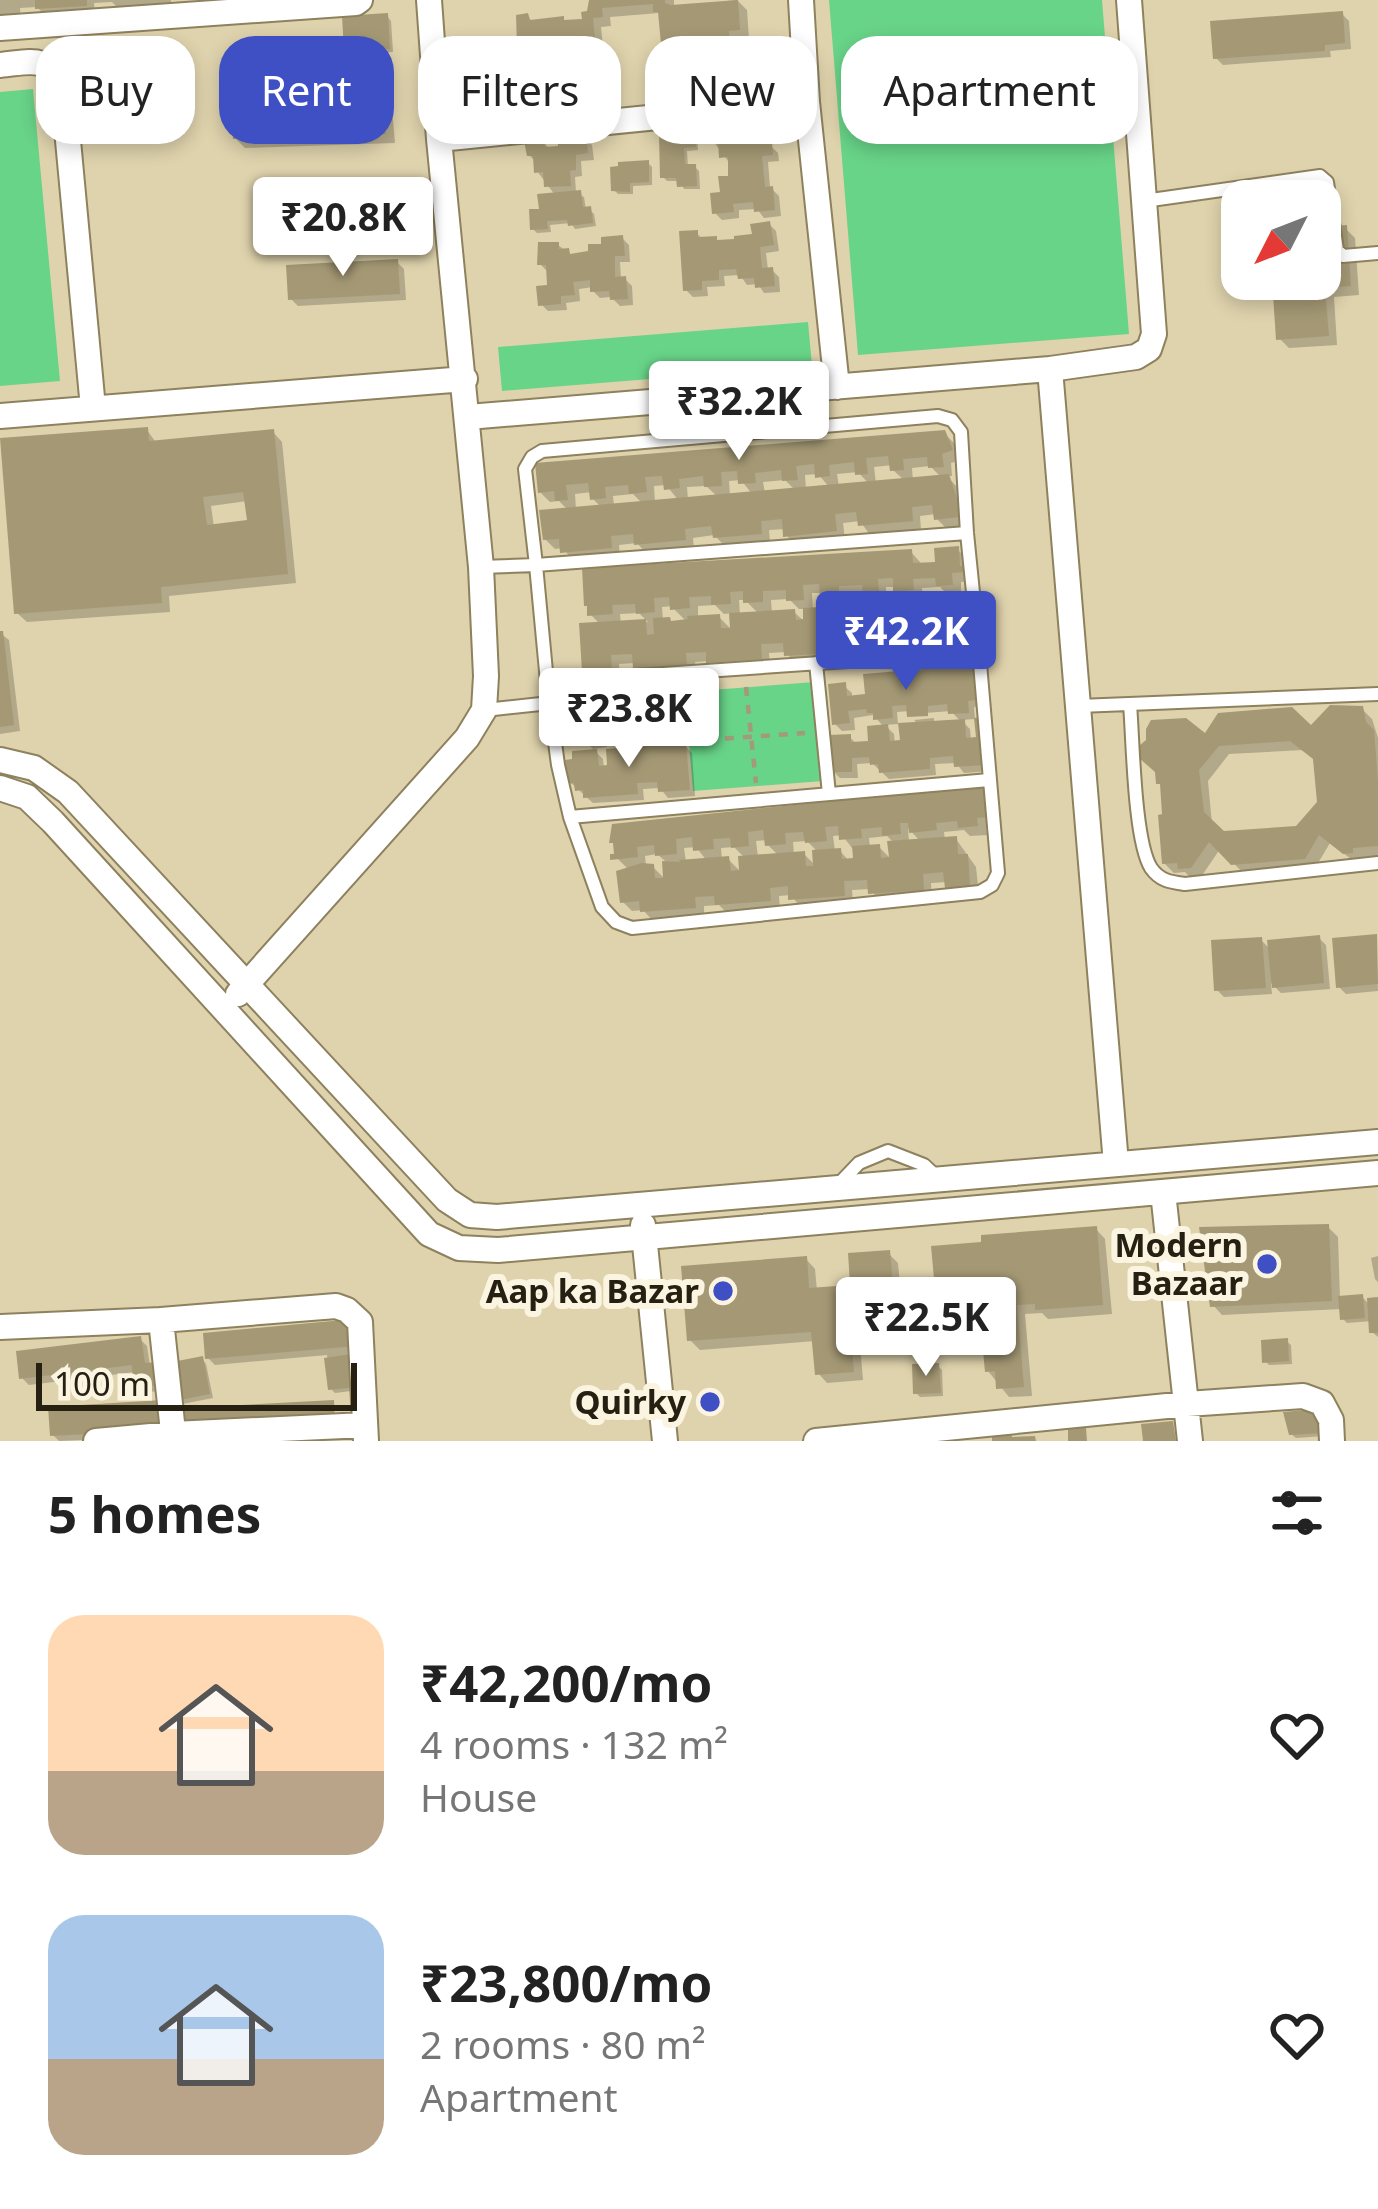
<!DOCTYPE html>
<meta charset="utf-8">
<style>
:root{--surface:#fff;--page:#f2f2f2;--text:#222;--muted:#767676;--accent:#3e50c3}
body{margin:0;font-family:"Noto Sans",sans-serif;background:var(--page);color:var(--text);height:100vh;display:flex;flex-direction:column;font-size:45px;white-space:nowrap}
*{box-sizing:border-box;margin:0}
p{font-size:39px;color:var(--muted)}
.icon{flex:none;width:66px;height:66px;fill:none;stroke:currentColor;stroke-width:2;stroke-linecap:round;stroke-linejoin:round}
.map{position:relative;height:1441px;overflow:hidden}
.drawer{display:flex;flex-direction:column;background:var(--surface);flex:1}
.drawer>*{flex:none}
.banner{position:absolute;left:36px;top:36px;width:1308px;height:108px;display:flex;gap:24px}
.needle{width:78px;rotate:228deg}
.tools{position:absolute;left:1221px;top:180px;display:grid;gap:24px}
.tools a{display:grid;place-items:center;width:120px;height:120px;border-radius:24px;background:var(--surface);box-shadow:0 6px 18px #0003;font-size:60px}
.scale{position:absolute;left:36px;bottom:30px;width:321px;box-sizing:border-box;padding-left:12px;border:6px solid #252012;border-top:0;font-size:33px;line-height:42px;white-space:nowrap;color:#252012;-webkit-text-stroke:9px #faf4e1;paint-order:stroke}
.price{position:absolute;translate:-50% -102px;padding:0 27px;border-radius:12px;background:#fff;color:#222;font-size:39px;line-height:78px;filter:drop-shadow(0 3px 6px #0008)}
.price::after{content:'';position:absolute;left:50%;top:72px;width:36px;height:27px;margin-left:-18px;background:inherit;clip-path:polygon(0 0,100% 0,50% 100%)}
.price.active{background:var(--accent);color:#fff}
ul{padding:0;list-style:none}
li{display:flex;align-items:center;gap:36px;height:300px;padding:0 48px}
li span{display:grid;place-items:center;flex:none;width:336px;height:240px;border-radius:36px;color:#555}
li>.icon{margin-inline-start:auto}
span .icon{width:144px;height:144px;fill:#fffc;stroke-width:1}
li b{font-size:51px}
h2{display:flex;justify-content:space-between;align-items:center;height:144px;padding:0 48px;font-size:51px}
.tag{padding:0 42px;border-radius:36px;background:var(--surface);box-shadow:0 6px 18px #0003;font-size:42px;line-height:108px}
.tag.active{background:var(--accent);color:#fff}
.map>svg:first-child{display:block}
.green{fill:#68d488}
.shadow{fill:#0003;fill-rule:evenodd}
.building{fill:#a59975;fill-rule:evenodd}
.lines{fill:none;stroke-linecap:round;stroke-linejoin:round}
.service-casing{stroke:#8d815e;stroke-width:16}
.minor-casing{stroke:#8d815e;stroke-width:28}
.path{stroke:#a3997b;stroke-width:4.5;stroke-dasharray:9 9;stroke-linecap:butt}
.service{stroke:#fff;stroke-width:12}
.minor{stroke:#fff;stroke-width:24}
.poi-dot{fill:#3e50c3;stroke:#faf4e1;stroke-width:4.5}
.labels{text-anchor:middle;stroke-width:12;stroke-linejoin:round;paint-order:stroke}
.poi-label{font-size:33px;font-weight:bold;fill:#252012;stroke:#faf4e1;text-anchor:end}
</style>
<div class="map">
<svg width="1378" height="1441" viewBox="0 0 1378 1441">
<rect width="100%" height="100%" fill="#dfd3ad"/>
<path class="green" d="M829,0h273l27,334 -271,21z
M33,89l27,292 -60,5v-294z
M808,322l4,44 -310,25 -4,-44z
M815,682l8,99 -130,10 -8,-99z"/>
<path class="shadow" d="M0,0h171v7l-50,4 -9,-9 -18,1 1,12 -47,3 -11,-11 -17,1 1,13 -21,1z
M592,0h82v6l53,-1v-4l10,-1 10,10 2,29 -12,1 1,14 12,10 2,27 -10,1 -8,-8 -48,2 1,9h-9l-10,-9 -9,-73 -49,4 1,9 -10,1 2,20 -28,3 1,14 3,-1 9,9h6l9,10 2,20h-7l-9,-9 -48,4 1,11h-8l-10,-10 7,-28 -1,-15 -10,-10 7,-29 6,6 53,-1 7,-11z
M1342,14l7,7 2,28 -21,2 1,6 -108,8 -7,-7z
M387,16l4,5 2,31 -42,2 -4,-4z
M379,62l10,10 6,71 -150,5 -10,-10z
M769,120l7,7 1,15 -9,1 10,10 1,8 -11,1 2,25 9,9 2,20 -17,2 -7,-9 -18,1v8l-17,2 -7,-7 15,-35 1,-13 -18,-24 15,-18 7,10 16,-1z
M693,130l4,4 1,16 -11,1 1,16h7l4,4 1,18h-16l-4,-8h-13l-4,-4 14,-40z
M585,138l7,7 2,15 -13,1 1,15 -7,1 1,16 8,4 2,13h4l4,4 2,12 -21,3 -4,-6 -21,2 1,7 -14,1 -4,-4 22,-34 -18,-24 -1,-9 -7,-7 14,-13 8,8z
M648,163l4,4v18l-19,1v8h-15l-4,-4z
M1317,187l10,10 2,32 16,-1 10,10 4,57 -25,2 3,48 -48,3 -10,-10 -4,-59h45v-78h-50z
M769,224l7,7 3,20 -13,2 2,17h4l7,7 1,15 -16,1 -6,-9 -11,1 -7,-10 -16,1 1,10 -18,1 1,9 -15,1 -7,-7 11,-57 6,7 17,3 35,-6z
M622,238l7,7 1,17h-10l1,17h4l7,7 1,19 -13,1 -9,-9 -11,1 -7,-7v-4l-14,2 1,12 -14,2 1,7 -19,1 -7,-7 9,-16 -3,-17 -7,-7 18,-19 15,11 18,-3z
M397,262l7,7 2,31 -108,6 -7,-7z
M147,430l10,14 116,-12 9,10 14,141 -127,13 1,16 -143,10 -10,-9zM247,501l3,22 -36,4 -3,-21z
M944,433l11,11 6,16 -10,3 1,13h-5l11,12 10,38 -22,2 -10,-10v-4l-16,2 1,14 -51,5 -10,-14 -17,2 2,17 -49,5 -10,-10v-6l-17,1 1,12 -44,5 -12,-12 -21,3 1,11 -48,4 -9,-10 -18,2 1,12 -47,4 -10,-13 -8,1 -10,-10 23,-29 -9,-9 -9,1 -10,-10 -2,-27zM893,465v5l12,11 -29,3 -2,-17zM930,466l12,12 -29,3 -1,-13zM858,472l11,12 -30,3 -2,-13zM818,474l12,14 -24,2 -1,-15zM741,480l11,14 -22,2 -1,-15zM785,480l11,11 -31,2 -2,-11zM666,485l13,16 -24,2 -1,-17zM706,486l12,11 -30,3 -1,-13zM592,492v6l10,10 -26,2 -1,-16zM633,494l10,10 -29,2 -1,-10z
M957,549l10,10 5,22 -11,1v12l-13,1 -8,-8 -18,1 1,16 22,-2 10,10 11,13 1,25 -22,1 -10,-13 -18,1 1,16 -50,3 -10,-12 -17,1 1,15 -46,3 -10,-13 -17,1 1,15 -51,3 -10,-10 -14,1 1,12 -51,3 -9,-10 -1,-4 -16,1 1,15 -25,1 -10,-9 16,-46 -11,-11v-6l321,-56 9,10 1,4 17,-1zM886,587h10l10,13h10l1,10 -5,1 -6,-6 -19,1zM812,593h11l13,16 -23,2zM867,594l9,8h6l1,17 -12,-12 -23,2 -1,-14zM789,599l10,10h7l1,15 -13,-12 -22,1 -1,-13zM739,600h6l14,14 -19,1zM715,605l9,9 8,-1 2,19 -15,-15 -21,1v-12zM673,606v2l14,14 -24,-1 -1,-14zM639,613l9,9 -27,2 -1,-10z
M0,633l9,7 11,91 -20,3z
M972,669l7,7 3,30 -8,1 1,12 -14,1 9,9 1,11 19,31 -26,2 -8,-10 -21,1 1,11 -47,4 -17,-16 -15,1 1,14h-18l-7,-7 17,-34 7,8 14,-1 14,-16 -12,-13 -19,3 1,12 -13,1 -7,-7 9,-38 8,7v6zM910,711l2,7v-4l39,-3 10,11 -27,2v-6l-20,2 5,5 -16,18 -8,1 -1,-10 -9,-9 13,-1 -1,-12z
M677,695l7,7 3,24 -4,1 1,13 -4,1 12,12 3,43 -27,2 -8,-10 -17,1 1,11 -51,3 -23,-21 26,-30 -11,-11h-10l-7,-8 63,-33 7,7h22zM659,734l13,13 -31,2 -2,-13zM617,735l11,15 -24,19 -1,-10 -10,-10 14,-2 -1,-11z
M1362,709l10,10 6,19v118l-17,1v5h-6l-25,-19 -15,25 -71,6 -24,-25 -19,28h-11l-5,-5 -11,1 -10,-10 -1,-76 -4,-4 47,-46 105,-8zM1303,750l14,11 4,42 -23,25 -75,6 -11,-10 -4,-43 21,-27z
M982,788l10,10 4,28 -10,1 1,8 -17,1 -6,-6 -20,2 1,8 11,-1 20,28 3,28 -22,1 -10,-10v-4l-16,1 1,16 -51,3 -11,-13 -18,1 1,14 -52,4 -10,-13 -12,1 1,14 -52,4 -9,-9 -15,1v11l-51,4 -10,-11 -11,1 -10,-10 7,-31 -12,-12 -1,-12 -4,-4zM908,828l13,14 -12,1zM842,835l10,13h3l1,13 -6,1 -10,-11h-5l-2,-15zM887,836l8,8 -3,16 -13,-13 -9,1 -1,-10zM767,840l1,5 11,11 -21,1 -2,-16zM807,841l8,8 1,17 -12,-12 -10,1 -1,-13zM696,847l11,14 -21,1 -2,-14zM734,847l11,11 -3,15 -14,-14 -6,1 -1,-12zM657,854l8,7 1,19 -13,-13 -7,-1 -1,-10z
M1376,937l2,54 -32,3 -7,-7z
M1319,938l7,7 4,44 -49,4 -10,-10 1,11 -48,3 -7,-7 44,-50 10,10z
M1328,1227l10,10 2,62 22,-2 8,8 8,-5v44v-7l-6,-5v-11l-25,2 -4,-4 -1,-10 -120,6 -9,-10z
M1096,1229l9,10 7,75 -64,5 -6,-6 -17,1 7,82 -23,1 -21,-26 -5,-54 -33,2 -10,-10z
M888,1253l10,10 6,66 -45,4 4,47 -36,3 -9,-10 -3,-32 -115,9 -10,-10 116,-81 9,10 2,22 37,-3z
M1378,1256v26l-3,-3 -4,-21z
M353,1322l9,30 -15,1 9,9 3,28 -24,3 -4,-4 -4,-34 -112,10 -7,-7z
M140,1339l7,7 3,20 17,25 -24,1 -7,-7 -1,-13 -106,13 -7,-7z
M1286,1341l5,4 1,19 -23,1 -4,-4z
M202,1359l4,5 7,34 -31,6 -11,-39z
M938,1366l4,4 1,26 -23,1 -4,-4z
M51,1410l119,26 -111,5 -6,-6z
M1316,1412l8,24 -28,2 -5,-4z"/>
<path class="building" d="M35,0h52v6l-52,3z
M589,0h76v3l6,2 67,-5 2,30 -11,1 1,21 12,-1 2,31 -15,1 -1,-8 -50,2 1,9 -14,1 -7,-75h-5v-8l-51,4 1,9 -10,1 2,21 -29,2 2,21 12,-2 2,10 13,-1 2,24h-12v-9h-4l-48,5v10l-12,1 -2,-32 9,-1 -2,-21 -9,1 -1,-32 12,-2 2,7 34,-4v4l18,-1 -1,-7 6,-1z
M1343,11l2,32 -20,2v6l-112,8 -3,-38z
M388,13l2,36 -46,2 -2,-35z
M380,59l6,75 -153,5 -7,-66z
M770,117l2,19h-6v7l6,-1 1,13 -11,1 3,31 8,-1 2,24 -21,2 -1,-10 -20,2 1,8 -22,2 -2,-21 10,-1 -2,-16h10v-19l-9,1 -1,-17 -8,1 -2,-21 21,-2 1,12 18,-2 -1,-10z
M674,127h20l2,20 -12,1 1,16h11l1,22 -20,1 -1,-9h-16l-1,-43h15z
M586,134l2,19 -12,2v15l-6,1 1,15 -27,1 -1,-15 -9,1 -1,-17h-6l-3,-15 20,-2 1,8 13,-1v-9z
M649,160v22l-19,1v9l-19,-1 -1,-24 8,-1v-4z
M1318,184l1,17h-52l-1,-14z
M581,190l2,17 8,-1 2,17 -25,3 -1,-6 -20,1 1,8 -18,1 -1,-21h10l-2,-15z
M770,221l4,24 -14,2 2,21 11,-1 2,19 -20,2 -1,-10 -16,1 -2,-10 -17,1v10l-17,1v9l-19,1 -4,-60 19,-1v7l19,-1v4l17,-1v-3l18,-2 -2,-10z
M1347,225l4,61 -26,2 4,48 -53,4 -4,-61h48v-52z
M623,235l2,21h-10v21l11,-1 2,23 -18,1 -1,-9 -19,1v-12l-17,2 2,13 -14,1v8l-23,2 -2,-20 11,-1 -1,-20h-9l1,-23h21v7l10,-1 1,6 18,-3v-7h13v-7z
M398,259l2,35 -112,6 -2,-35z
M148,427l1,14 125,-12 14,145 -127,13 1,16 -148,11 -14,-176zM243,492l4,28 -40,5 -4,-28z
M945,430l8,20 -11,4 2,13 -16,1 -1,-11 -24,2 1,11 -14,1 -2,-15 -22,2 2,16 -13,1 -1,-13 -25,3 1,11 -15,2 -1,-14 -18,2 2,14 -16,1 -1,-11 -26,3 1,10 -18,1 -1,-13 -16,1 1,14 -18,1 -1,-11 -24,3 1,9 -16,2 -2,-14 -17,1 2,15 -18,2 -1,-9 -23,2 1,11 -16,2 -2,-17 -22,2 2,15 -13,1 -1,-10 -16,2 -3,-30z
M949,474l8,25 2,18 -25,3 -2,-15 -20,2 1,14 -55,5 -2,-14 -21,2 2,17 -54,6 -1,-18 -21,2 1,13 -49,4 -2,-12 -26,3 1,11 -52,5 -1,-11 -22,2 1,12 -52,5 -1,-14 -16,1 -4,-30z
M959,546l1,20h3l1,6 -12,1 1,12 -17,1 -1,-8 -22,1 1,11 -21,2v-14l-15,1 1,14 -16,1 -1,-9 -23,1v10l-19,1 -1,-13 -16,1 1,15 -18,1v-11l-23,1v11l-20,1v-12l-13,1 1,12 -20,1v-9l-22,1 1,11 -20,2 -1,-13 -15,1 1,14 -19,2 -1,-10 -23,1 1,9 -26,2v-10h-3l-2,-38 330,-19 1,14 22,-1 -1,-14z
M946,599l1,14 10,-1 2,29 -26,2 -1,-14 -23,1 1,16 -55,4 -1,-13 -21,1 1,15 -50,3 -1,-13 -22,1 1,15 -56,4v-11l-20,1 1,12 -54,4 -1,-15 -21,1 1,15 -30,2 -3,-49 67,-4 1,16 7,-1 -1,-16 17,-1 1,4 17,-2 -1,-3 33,-2 1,14h9l-1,-15 66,-4 1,11 7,-1v-11l69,-4 1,11 7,-1 -1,-11 28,-1 1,6h6l-1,-7z
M0,631h3l11,94 -14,2z
M973,665l3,35 -8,1 1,12 -21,1 -1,-10 -19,2v10l-21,1 -1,-12 -14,1 1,12 -20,2v-7h-6l-1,-4 -18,2 2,12 -18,2 -4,-41 18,-2 1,14 18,-2 -2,-20z
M678,692l3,28 -4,1 2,13 -22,2 -1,-8 -22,2 1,8 -21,2 -1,-11 -12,1 1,11 -20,2v-7l-17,-1 -1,-12 9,-1 -2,-20 61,-5 1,10 24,-2 -1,-11z
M1330,705l33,1 3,16 8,8 4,51v65l-25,2v5l-10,1 -24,-19 -14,24 -74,6 -22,-23 -18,26 -13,1 -1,-6 -15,1 -4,-49 4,-1 -2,-30h-4l-1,-12 -16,-14v-12l7,-6v-11l5,-9 35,-2 19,15 13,-20 74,-6 19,18zM1290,741l23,18 4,43 -21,24 -72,5 -20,-19 -5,-42 20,-24z
M981,717l3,48 -30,2 -1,-11 -23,2v11l-51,4 -1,-9 -8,1 -1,-8 -17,1v14h-22l-1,-37 22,-1v8l17,-1 -1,-15 21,-2 2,17 10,-1 -2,-17 67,-4 1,19 10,-1 -2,-19z
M686,743l4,47 -32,2 -1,-10 -20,1 1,11 -55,4v-8l-8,1 -1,-8 -7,1 -2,-24 7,-1v-8l25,-2 2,17 8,-1 -1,-16z
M983,785l5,32 -11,1 1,8 -20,2 -1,-7 -21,2 1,7 -28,3 -1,-10h-8l1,11 -19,2v-9l-21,2 1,9 -23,2 -1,-14 -13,1 2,14 -22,2 -2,-11 -18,1 1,11 -21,2 -2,-16 -15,2 1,14 -18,2 -1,-10 -17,1 1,10 -21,2 -1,-14 -16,2 1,15 -22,2 -1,-11 -17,2 1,10 -28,3v-6h4l-1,-11h-4l3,-19z
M957,836l1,18h10l2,32 -25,2 -2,-16 -20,2 1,16 -56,4 -1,-14 -23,1 1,15 -57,4v-14l-18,2 1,13 -56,4 -1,-9 -19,1 1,11 -56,4 -1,-11 -19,2 -4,-32 26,-8 12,1 1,14h8l-1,-17 18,1 -1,-2 50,-4 2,15 8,-1 -1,-14 67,-5 1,15h7l-1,-16 29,-2 1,11 11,-1 -1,-12 28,-2 1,14 8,-1 -2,-16z
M1377,934l1,50 -42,4 -4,-50z
M1320,935l4,48 -52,5 -5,-48z
M1262,937l4,51 -52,3 -3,-51z
M1329,1224l3,77 -122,6 -11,-80z
M1097,1226l6,79 -68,5v-6l-18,1 7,82 -28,2 -1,-18 -10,1 -6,-65 -42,4 -6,-65 50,-4v-7z
M890,1250l6,70 -46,4 4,48 -39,3 -4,-43 -124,9 -6,-75 126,-10 2,32 41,-3 -2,-32z
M1363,1294l2,24 -25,2 -2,-24z
M1378,1297v36h-9l-2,-35z
M354,1319l3,27 -152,13 -2,-26z
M141,1336l4,27 15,-1 1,23 -28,2 -1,-22 -113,14 -3,-28z
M1288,1338l1,23 -27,2 -1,-23z
M352,1354l5,33 -29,3 -4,-32z
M203,1356l7,38 -35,7 -8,-38z
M939,1363l2,30 -28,1 -1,-30z
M162,1400l2,30 -114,6 -2,-29z
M334,1400l1,24 -150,8 -2,-24z
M1317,1409l5,24 -33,2 -6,-23z
M1173,1421l3,20h-33l-2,-17z
M1068,1428h18l1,13h-19z
M1011,1432l1,5 23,-1 1,5h-44v-7z"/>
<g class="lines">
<defs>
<path id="service" d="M1144,201l176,-25 7,6 10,68 6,6 35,-3
M481,567l55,-2 11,117 432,-30 -12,-119 -6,-101 -9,-12 -14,-4 -396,35 -10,6 -7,12 11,96 431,-32
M816,663l13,131
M547,682l11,83 12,52 32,90 14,15 16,6 348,-36 12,-7 6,-12 -19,-221
M1130,704c3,36 4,137 21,164 9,13 20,14 34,16l193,-21
M1079,706l299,-12
M485,710l65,-7
M570,817l419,-37
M836,1187l23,-24 29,-12 36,14 15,14"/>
<path id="minor" d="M801,0l6,102 30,285
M0,28l356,-25 4,-3
M0,65c32,-3 46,-11 63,22l30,321
M439,139l368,-37
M1050,369l66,795
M0,416l465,-37
M468,417l582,-48 86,-12 13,-8 5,-15 -25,-334
M0,760l34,8 34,24 379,408 23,15 27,2 881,-75
M0,788l27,9 26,25 376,412 30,14 39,2 880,-77
M238,994l229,-256 17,-28 2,-34 -5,-109 -42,-428 -10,-139
M1163,1192l27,249
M643,1225l22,216
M0,1327l161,-7
M96,1441l77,-7 192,-9
M174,1441l-13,-121 175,-14 11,4 13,12 6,119
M816,1441l371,-37 116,-8 19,7 9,17 1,21"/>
</defs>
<use href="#service" class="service-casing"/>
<use href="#minor" class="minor-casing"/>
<path class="path" d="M746,687l10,96
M689,741l116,-8"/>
<use href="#service" class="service"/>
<use href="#minor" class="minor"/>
</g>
<g class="poi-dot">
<circle cx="1267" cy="1264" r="12"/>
<circle cx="723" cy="1291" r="12"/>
<circle cx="710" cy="1402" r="12"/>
</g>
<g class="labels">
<g class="poi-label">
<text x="1243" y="1257">Modern<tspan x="1243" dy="38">Bazaar</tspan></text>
<text x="699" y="1303">Aap ka Bazar</text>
<text x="686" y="1414">Quirky</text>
</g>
</g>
</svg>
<div class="tools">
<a><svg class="needle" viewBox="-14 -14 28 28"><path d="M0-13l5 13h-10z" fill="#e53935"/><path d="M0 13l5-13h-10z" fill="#767676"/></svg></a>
</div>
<div class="scale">100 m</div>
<b class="price" style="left:343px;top:279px">₹20.8K</b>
<b class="price" style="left:739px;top:463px">₹32.2K</b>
<b class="price active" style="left:906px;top:693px">₹42.2K</b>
<b class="price" style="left:629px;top:770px">₹23.8K</b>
<b class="price" style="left:926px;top:1379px">₹22.5K</b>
<div class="banner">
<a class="tag">Buy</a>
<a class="tag active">Rent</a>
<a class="tag">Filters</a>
<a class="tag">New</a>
<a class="tag">Apartment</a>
</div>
</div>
<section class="drawer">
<h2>5 homes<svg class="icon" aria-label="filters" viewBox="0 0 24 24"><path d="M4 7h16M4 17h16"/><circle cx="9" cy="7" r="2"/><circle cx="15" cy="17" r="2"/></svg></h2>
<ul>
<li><span style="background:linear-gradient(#ffd9b3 65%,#b9a48a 0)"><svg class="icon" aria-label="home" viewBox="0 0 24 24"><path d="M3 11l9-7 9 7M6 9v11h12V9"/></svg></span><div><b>₹42,200/mo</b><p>4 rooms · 132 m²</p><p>House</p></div><svg class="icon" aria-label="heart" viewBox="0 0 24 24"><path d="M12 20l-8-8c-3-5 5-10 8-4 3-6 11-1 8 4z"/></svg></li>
<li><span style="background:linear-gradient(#a9c7e8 60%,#b9a48a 0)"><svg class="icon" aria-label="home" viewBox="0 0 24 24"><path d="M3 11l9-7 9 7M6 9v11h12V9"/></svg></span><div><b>₹23,800/mo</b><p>2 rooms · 80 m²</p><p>Apartment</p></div><svg class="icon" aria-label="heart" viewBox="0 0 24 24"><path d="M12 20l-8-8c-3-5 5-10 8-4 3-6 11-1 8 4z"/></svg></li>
</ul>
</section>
